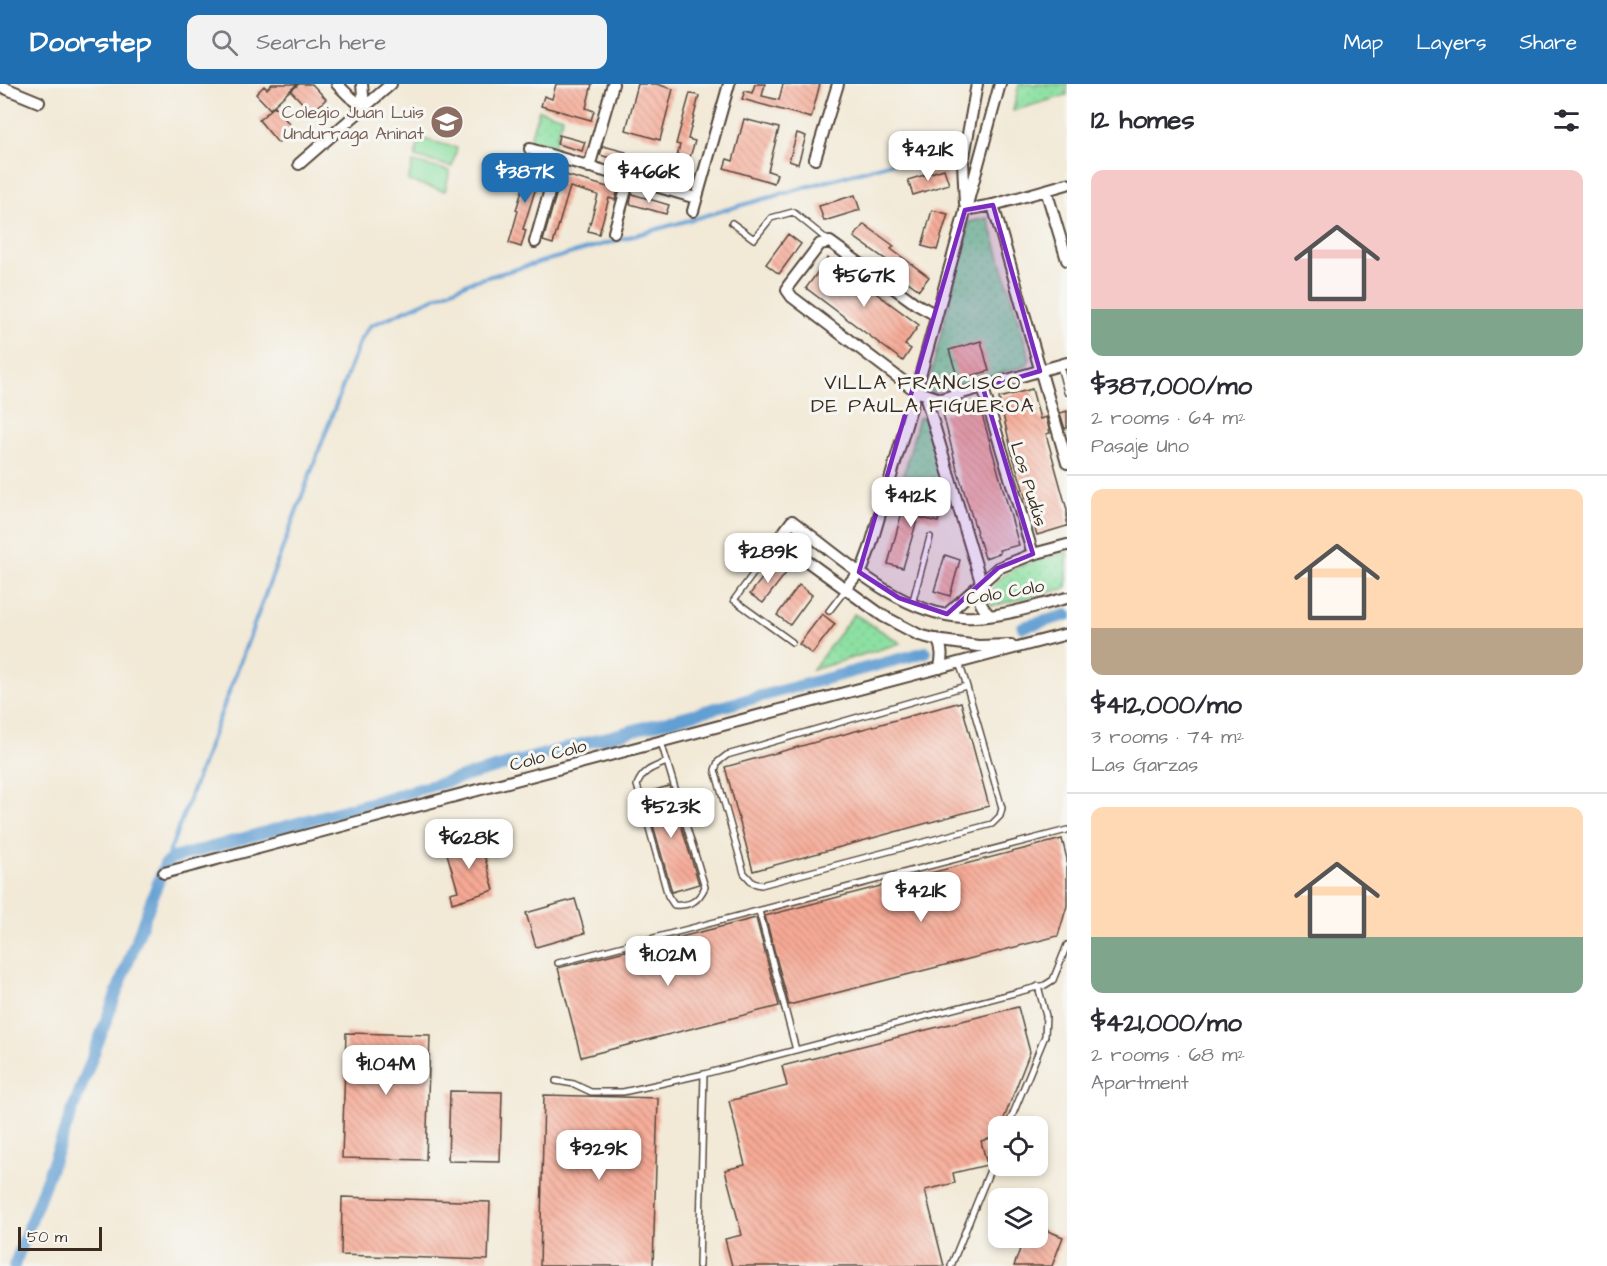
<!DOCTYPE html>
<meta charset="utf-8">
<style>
:root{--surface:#fff;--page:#f2f2f3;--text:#2b2b33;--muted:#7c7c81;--line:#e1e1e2;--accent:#1f6fb2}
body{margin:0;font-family:"Architects Daughter",sans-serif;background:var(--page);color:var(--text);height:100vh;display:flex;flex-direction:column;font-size:22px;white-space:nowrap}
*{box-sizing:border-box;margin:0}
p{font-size:20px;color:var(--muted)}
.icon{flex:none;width:33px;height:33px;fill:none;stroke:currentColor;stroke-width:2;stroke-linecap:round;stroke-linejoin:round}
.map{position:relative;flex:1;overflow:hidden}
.details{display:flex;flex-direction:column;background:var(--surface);width:540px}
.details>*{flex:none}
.buttons{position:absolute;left:988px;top:1032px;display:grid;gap:12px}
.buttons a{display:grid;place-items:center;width:60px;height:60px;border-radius:12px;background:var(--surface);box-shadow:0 3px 9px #0003;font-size:30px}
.scale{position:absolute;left:18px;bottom:15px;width:84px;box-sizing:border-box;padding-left:6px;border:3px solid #3b2a1e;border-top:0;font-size:16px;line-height:21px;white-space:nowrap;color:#3b2a1e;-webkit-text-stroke:4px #f6f6f2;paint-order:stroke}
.price{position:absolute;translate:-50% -51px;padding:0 14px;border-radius:12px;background:#fff;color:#222;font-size:20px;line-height:39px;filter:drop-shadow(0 2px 3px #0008)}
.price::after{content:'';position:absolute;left:50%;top:36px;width:18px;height:14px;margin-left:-9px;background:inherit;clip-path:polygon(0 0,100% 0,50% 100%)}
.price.current{background:var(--accent);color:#fff}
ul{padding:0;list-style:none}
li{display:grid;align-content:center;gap:12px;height:318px;padding:0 24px}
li+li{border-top:2px solid var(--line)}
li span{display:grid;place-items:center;height:186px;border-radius:12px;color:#555}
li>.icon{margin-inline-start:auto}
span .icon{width:108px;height:108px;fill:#fffc;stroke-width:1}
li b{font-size:26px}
h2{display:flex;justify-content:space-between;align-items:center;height:72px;padding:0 24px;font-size:26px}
header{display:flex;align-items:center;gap:36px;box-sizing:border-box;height:84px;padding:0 30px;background:var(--accent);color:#fff}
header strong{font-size:28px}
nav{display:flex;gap:33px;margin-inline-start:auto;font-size:21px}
.search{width:420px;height:54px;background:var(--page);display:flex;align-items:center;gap:15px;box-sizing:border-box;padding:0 21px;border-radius:12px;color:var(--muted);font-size:22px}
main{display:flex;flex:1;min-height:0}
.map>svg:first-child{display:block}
.grass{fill:#8ce0a2;stroke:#648560;stroke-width:1.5}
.park{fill:url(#park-dots);stroke:#648560;stroke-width:1.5}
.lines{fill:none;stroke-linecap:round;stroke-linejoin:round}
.stream{stroke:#629fd3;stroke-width:4}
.canal{stroke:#629fd3;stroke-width:12}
.building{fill:url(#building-back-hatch)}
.lane-casing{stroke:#56473a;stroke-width:8}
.street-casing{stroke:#56473a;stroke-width:14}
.lane{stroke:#fff;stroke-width:5}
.street{stroke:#fff;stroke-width:10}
.marked{fill:#7b2cbf;fill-opacity:0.2;stroke:#7b2cbf;stroke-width:4.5;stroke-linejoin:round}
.labels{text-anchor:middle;stroke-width:6;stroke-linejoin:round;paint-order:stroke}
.education-label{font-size:18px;fill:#785e54;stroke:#f6f6f2;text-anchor:end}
.street-label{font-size:18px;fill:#3b2a1e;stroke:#f6f6f2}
.neighbourhood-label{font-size:20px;letter-spacing:1.5px;fill:#3b2a1e;stroke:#f6f6f2}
</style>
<header>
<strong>Doorstep</strong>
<div class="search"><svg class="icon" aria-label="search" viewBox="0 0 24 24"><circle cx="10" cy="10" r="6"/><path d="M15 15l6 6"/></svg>Search here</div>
<nav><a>Map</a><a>Layers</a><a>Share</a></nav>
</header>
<main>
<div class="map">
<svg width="1067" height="1182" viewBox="0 0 1067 1182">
<defs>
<pattern id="park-dots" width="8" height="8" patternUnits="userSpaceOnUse" patternTransform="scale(1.5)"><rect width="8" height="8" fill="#8ce0a2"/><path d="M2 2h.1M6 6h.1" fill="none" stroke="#7ac08b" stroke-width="1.8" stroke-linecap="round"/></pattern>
<pattern id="building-back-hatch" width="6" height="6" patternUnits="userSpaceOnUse" patternTransform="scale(1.5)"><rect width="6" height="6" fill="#f7aa96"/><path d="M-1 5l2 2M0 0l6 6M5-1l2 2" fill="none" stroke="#c98b7a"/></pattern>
</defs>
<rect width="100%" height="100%" fill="#f6f6f2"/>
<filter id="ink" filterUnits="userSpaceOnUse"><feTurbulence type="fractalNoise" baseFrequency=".0167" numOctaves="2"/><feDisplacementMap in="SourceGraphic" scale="12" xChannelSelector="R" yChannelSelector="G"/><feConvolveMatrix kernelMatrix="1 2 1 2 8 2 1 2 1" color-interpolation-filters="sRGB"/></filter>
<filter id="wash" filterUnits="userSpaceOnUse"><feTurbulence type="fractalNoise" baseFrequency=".008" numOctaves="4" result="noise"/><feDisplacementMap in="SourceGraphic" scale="24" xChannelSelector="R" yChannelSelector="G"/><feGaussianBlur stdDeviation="1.35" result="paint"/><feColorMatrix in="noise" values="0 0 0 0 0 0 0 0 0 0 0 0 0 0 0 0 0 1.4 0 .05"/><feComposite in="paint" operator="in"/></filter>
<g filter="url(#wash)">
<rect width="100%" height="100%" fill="#f2e9d6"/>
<path class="grass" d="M420,54l37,10 -5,19 -37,-10z
M413,78l37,9 -5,20 -37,-10z"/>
<path class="park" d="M1019,0h48v11l-54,16z
M539,26l24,7 -11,34 -24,-7z
M988,134l42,141 -4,7 -93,26 -6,-2 42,-168z
M924,333l24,79 -47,-11 18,-67z
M1067,468v36l-75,18 -4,-9c12,-32 50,-36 79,-45z
M854,530l47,29 -89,27z"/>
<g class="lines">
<path class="stream" d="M165,780l195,-524 10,-14 100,-44 478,-135"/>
<path class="canal" d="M1023,543l44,-12
M14,1182l151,-402 8,-6 379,-106 374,-100"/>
</g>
<g id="blocks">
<path class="building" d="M272,0h25l-27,25 -14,-15 8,-8 3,3z
M299,0h13l14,15 -14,14 -21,-22z
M556,0h36l-6,24 8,3 -3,9 -50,-14 3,-10 8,3z
M638,0h18l17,5 -13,51 -34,-10z
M755,0h10l-3,12 17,4 4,-16h37l-9,34 -69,-19 3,-8 7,2z
M690,9l9,3 -11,43 7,2 -14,45 -23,-7 1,-5 -34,-10 2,-9 47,13 6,-23 -4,-1z
M275,22l18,23 -15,14 -19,-23z
M744,35l35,9 -11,43 9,3 -3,9 -50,-15 3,-9 6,2z
M797,49l9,3 -8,28 -9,-3z
M559,51l26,7 -3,9 -25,-7z
M603,62l23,6 -2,10 -24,-7z
M531,78l12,3 -20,64 3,1 -5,17 -12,-4 9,-32 -2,-1z
M944,85l5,15 -36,11 -5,-15z
M562,90l56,16 -3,10 -6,-2 -10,36 -11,-3 10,-36 -28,-8 -17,57 -10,-3z
M632,110l37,11 -3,9 -36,-10z
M855,111l5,15 -36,11 -5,-15z
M932,126l16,4 -11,36 -15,-4z
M864,140l30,22 -3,3 38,28 -10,13 -30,-22 3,-4 -38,-27z
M788,150l13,10 -22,30 -13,-10z
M828,174l91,67 -14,20 6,4 -8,12 -97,-73z
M981,257l8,30 -31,8 -9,-29z
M1032,305l8,30 6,-2 4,16 -4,1 21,76v16l-30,9 -25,-82 -13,-55z
M979,320l40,141 -20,5 1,3 -15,5 -28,-89 -14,-55z
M1067,327v17l-2,1 -5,-16z
M906,413l36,10 -4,15 -20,-5 -15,51 -15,-4z
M945,471l15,5 -10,36 -16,-5z
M773,480l13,9 -23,30 -13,-9z
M799,501l13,10 -22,30 -13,-10z
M822,530l13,10 -23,30 -13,-10z
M961,618l28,104 -236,65 -28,-104z
M669,702l30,98 -27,8 -28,-99z
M479,753l15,53 -42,13 -2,-10 8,-2 -13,-44z
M1062,755l5,20v47l-9,30 -269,69 -24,-89z
M575,815l10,34 -49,14 -10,-34z
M756,834l23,88 -198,51 -23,-89z
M1018,923l12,45 -29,74h-2l-1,10 -17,5 6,24 -34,8 2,10 -30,7 19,76h-212l-7,-27 17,-4 -17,-65 20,-5 -16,-64 58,-15 -5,-20z
M346,949l84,2 -4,125 -84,-2z
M450,1007l52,1 -2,70 -52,-1z
M544,1011l114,3 -5,168h-113z
M342,1113l148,5 -2,58 -147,-5z
M1038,1143l25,10 -11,29h-38l10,-28h14z"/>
</g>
</g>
<g filter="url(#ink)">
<use href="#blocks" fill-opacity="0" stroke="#56473a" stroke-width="1.5"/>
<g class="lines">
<defs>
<path id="lane" d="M732,139l22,16 17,-21 22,-6 37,30
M1060,282l7,26
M778,456l-44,60 58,42
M912,520l18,-67
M829,527l17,-22
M959,579l6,17 37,128 -2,8 -8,8 -231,61 -8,-2 -9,-10 -29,-103 3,-8 9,-7 239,-69
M661,658l6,20 38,125c-7,15 -15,19 -31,18l-6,-9 -31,-111c6,-15 15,-17 30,-23
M759,827l37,139
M558,879l509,-133
M556,997l18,3 17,8h32l81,-18 341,-89 8,-5 14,-35
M1008,1042l37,-90 1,-20 -8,-30
M699,1182l5,-192
M951,1182l48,-118"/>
<path id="street" d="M337,0l12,12 15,11
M362,0l2,23
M0,2l39,16
M530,65l166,49
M815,75l23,-75
M299,80l92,-80
M589,83l24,-83
M1046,106l21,70
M965,120l-2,-42 14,-78
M993,121l74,258
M965,126l28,-5 74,-21
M693,127l36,-127
M614,148l15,-53
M535,158l24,-84
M936,231l-20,-11 -86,-62 -10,2 -32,42 -1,4 5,7 124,94 24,8
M983,304l50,166
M934,317l133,-38
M927,318l54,180
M981,499c-4,14 -2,21 8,32
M845,505l18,-22 7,-19 46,-157 84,-307
M947,530l51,-46 35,-14 34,-9
M937,555c6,10 5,18 3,29
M1011,561l-33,1 -36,-5 -23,-6 -36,-19 -105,-76 14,-19c48,36 108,93 171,96 35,2 71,-11 104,-19
M164,789l903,-239"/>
</defs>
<use href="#lane" class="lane-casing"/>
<use href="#street" class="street-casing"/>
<use href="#lane" class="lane"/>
<use href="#street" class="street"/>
</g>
</g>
<path class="marked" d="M993,121l47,166 -57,17 50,166 -35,14 -51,46 -48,-16 -40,-26 106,-362z"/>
<defs>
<symbol id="school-disc" viewBox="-11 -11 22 22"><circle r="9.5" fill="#8d6e63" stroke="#f6f6f2"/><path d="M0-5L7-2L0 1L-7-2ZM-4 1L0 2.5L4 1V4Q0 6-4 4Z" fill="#fff"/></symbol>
</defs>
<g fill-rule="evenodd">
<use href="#school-disc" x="428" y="19" width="38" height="38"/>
</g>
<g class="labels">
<g class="education-label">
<text x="424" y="34">Colegio Juan Luis<tspan x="424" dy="21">Undurraga Aninat</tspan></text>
</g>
<g class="street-label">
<text transform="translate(1029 400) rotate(73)" y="6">Los Pudús</text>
<text transform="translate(1005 508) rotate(-10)" y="6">Colo Colo</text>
<text transform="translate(548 671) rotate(-15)" y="6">Colo Colo</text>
</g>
<g class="neighbourhood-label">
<text x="923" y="305">VILLA FRANCISCO<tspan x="923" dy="23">DE PAULA FIGUEROA</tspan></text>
</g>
</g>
</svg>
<div class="buttons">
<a><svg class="icon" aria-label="locate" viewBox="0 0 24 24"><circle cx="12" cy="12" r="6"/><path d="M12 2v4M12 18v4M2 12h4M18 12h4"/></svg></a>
<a><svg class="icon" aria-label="layers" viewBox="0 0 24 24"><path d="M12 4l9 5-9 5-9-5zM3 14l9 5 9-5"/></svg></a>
</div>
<div class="scale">50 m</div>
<b class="price" style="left:928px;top:98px">$421K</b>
<b class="price current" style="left:525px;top:120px">$387K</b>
<b class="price" style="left:649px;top:120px">$466K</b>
<b class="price" style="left:864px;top:224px">$567K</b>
<b class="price" style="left:911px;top:444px">$412K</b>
<b class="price" style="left:768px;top:500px">$289K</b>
<b class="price" style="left:671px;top:755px">$523K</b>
<b class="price" style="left:469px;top:786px">$628K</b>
<b class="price" style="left:921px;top:839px">$421K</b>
<b class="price" style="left:668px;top:903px">$1.02M</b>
<b class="price" style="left:386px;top:1012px">$1.04M</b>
<b class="price" style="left:599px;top:1097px">$929K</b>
</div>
<section class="details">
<h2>12 homes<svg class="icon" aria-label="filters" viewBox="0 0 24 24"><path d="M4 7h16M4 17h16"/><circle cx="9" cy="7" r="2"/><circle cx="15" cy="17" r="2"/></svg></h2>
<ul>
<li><span style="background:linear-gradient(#f6c9c9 75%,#7fa58c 0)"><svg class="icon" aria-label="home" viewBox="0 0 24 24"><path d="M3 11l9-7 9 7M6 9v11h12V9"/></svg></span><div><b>$387,000/mo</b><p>2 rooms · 64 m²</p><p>Pasaje Uno</p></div></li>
<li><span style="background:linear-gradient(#ffd9b3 75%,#b9a48a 0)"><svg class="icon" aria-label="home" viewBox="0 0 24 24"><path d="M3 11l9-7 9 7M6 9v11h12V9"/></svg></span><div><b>$412,000/mo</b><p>3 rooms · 74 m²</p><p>Las Garzas</p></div></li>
<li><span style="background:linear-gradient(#ffd9b3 70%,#7fa58c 0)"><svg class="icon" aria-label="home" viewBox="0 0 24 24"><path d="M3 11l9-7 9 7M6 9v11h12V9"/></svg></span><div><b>$421,000/mo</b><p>2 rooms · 68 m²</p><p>Apartment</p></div></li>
</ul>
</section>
</main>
